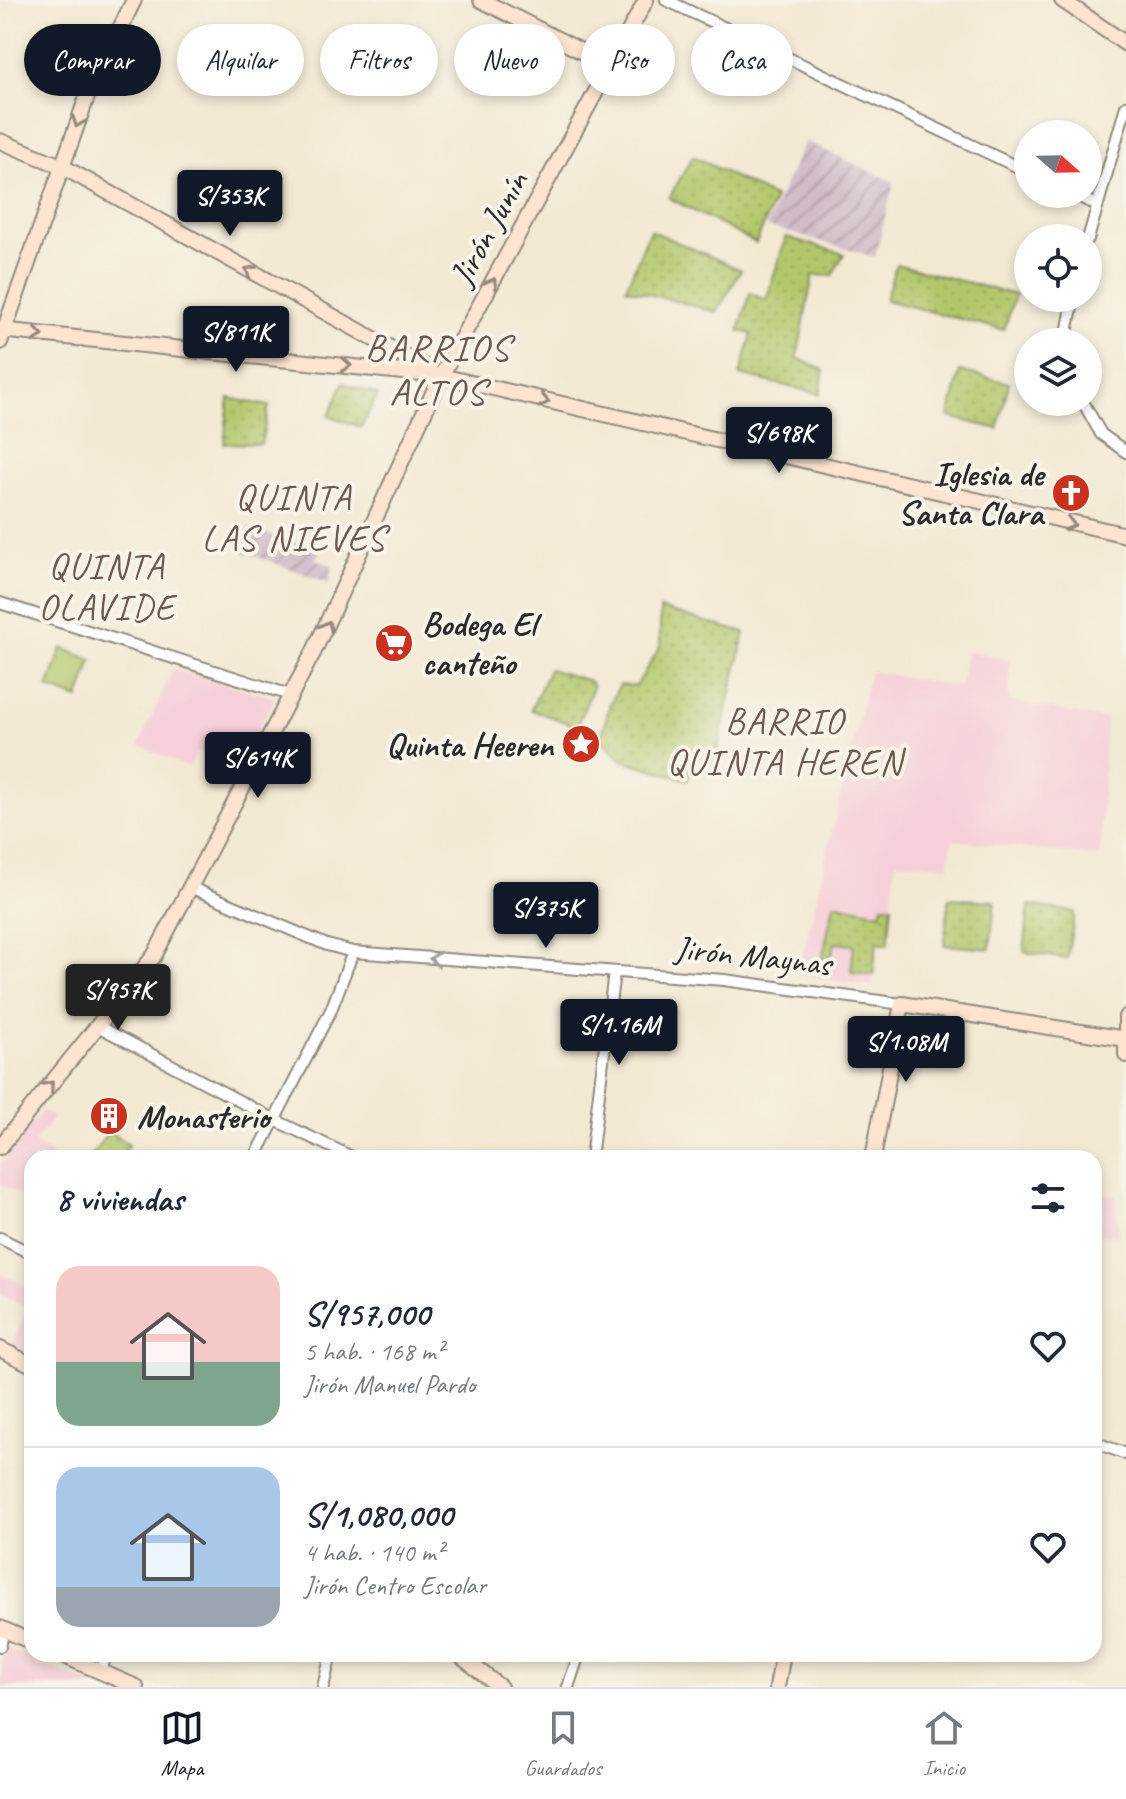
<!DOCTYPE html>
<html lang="es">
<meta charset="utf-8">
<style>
:root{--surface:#fff;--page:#f6f6f7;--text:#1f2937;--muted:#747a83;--line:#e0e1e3;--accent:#111827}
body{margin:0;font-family:Caveat,sans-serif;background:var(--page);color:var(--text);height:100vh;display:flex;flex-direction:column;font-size:30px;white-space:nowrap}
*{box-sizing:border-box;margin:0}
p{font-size:26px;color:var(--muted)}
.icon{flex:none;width:44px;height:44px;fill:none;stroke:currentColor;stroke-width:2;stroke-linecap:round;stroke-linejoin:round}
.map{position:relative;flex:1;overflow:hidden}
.drawer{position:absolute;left:24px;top:1150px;width:1078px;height:512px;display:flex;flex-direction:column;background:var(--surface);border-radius:24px;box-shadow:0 4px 12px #0003}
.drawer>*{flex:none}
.top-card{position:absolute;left:24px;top:24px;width:1078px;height:72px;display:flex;gap:16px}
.needle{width:52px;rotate:110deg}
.tools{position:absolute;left:1014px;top:120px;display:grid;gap:16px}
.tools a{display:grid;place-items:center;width:88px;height:88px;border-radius:50%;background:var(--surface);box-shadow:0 4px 12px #0003;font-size:40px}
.price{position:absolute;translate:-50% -68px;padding:0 18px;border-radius:8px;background:var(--accent);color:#fff;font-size:26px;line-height:52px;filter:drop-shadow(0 2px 4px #0008)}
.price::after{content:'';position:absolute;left:50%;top:48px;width:24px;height:18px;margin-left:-12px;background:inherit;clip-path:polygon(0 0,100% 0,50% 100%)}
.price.current{background:#222;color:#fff}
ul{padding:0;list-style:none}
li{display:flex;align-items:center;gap:24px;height:200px;padding:0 32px}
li+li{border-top:2px solid var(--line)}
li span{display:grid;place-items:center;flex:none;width:224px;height:160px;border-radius:24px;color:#555}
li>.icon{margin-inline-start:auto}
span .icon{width:96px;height:96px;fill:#fffc;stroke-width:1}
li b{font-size:34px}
h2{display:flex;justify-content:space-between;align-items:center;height:96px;padding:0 32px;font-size:34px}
.tag{padding:0 28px;border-radius:36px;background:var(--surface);box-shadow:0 4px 12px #0003;font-size:28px;line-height:72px}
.tag.current{background:var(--accent);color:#fff}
.menu{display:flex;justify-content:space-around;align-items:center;height:112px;border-top:2px solid var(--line);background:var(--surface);font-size:22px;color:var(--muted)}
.menu a{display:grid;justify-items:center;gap:4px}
.menu .current{color:var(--accent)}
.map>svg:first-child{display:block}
.built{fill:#f6cfd8}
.industrial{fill:url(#industrial-furrows)}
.green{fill:url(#green-dots);stroke:#6e794b;stroke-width:2}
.pitch{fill:#b2c76b;stroke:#6e794b;stroke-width:2}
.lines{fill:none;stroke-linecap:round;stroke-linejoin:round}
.street-casing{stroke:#8f8a7f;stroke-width:14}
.secondary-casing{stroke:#8f8a7f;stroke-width:18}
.street{stroke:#fff;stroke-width:10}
.secondary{stroke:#fde4d1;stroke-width:14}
.oneway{stroke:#94887e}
.oneway2{stroke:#a0a0a0}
.labels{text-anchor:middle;stroke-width:8;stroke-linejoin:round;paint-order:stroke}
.street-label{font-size:34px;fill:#2b2b2b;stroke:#f7f3e8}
.poi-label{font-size:34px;font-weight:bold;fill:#2b2b2b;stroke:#f7f3e8;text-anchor:end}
.neighbourhood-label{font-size:36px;letter-spacing:2px;fill:#6f5850;stroke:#f7f3e8}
.quarter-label{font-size:38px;letter-spacing:2px;fill:#6f5850;stroke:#f7f3e8}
</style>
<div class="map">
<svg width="1126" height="1687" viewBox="0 0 1126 1687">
<defs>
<pattern id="industrial-furrows" width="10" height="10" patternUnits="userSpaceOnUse" patternTransform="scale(2)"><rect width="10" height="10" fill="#d1bdca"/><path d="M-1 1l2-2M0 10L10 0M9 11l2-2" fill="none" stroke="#aa9aa4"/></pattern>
<pattern id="green-dots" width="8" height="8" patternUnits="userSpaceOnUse" patternTransform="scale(2)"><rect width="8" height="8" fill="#b2c76b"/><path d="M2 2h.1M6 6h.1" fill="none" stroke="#99ab5d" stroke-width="1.8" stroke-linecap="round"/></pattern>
</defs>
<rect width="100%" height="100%" fill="#f7f3e8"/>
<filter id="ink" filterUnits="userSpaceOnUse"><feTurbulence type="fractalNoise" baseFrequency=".0125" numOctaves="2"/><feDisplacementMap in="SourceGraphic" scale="16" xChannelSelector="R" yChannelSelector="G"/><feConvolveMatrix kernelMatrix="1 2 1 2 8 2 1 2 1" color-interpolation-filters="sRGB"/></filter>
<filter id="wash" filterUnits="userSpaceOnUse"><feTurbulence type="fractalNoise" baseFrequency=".006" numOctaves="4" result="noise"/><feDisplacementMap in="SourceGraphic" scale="32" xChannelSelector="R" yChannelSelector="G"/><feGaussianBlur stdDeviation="1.8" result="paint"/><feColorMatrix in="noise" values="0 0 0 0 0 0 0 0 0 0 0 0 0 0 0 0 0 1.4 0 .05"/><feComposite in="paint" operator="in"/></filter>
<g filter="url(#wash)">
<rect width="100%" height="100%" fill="#f3e9d3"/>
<path class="built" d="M966,651l44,9 -1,41 97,18 -6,138 -148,-17 -3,26 -53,-5 -8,83 -11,-2 -5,44 -74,-11 72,-304 90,16z
M173,669l102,29 -38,71 -39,-18 -9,17 -50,-23z
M42,1111l12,6 -19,26 21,15h-24v43l-32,-17v-19z
M1094,1193l22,2 3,42 -25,-3z
M0,1274l32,14v70l-21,-12 17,-39 -28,-13z
M4,1648l93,39h-97z"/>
<path class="industrial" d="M805,141l89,41 -19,75 -109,-31z
M249,528l71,23 -5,9 17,5 -2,18 -89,-32z"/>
<path class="green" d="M693,156l82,42 -19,45 -87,-45z
M650,230l91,40 -24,42 -91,-24z
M786,237l58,17 -12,22 -19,-1 -16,83 27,12 -4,24 -80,-19 12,-41 -13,-3 11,-38 16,7z
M896,264l119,31 -11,35 -119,-30z
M960,371l49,12 -11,46 -49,-12z
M343,383l35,12 -17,32 -32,-11z
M229,398l40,8 -8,38 -37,-1z
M660,609l85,24 -31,132 -21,-4 -5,19 -66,-20 -21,-21 9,-36 10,-18 16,1 24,-39z
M549,669l41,12 3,6 -16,39 -46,-16z
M949,898l46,3 -5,48 -46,-4z
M834,903l47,10 2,-8h9l-4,39 -11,-2 -4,33 -22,-3 3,-27 -19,-2 -6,22 -8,-1z
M1029,905l46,7 -8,47 -43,-7z
M109,1131l20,14 -9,13 -28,-3z"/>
<path class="pitch" d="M62,648l30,12 -13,39 -31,-11z"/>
</g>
<g filter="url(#ink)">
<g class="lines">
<defs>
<path id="street" d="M666,0l362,172
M1074,194l22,11
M1088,239l38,-133
M1065,342l9,-44
M1083,402l18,32 25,18
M0,603l290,92
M192,888l135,57 26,7 371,28 178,24
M98,1026l177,94 79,38
M255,1158l76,-148 22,-58
M591,1158l23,-186
M0,1238l32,16
M1094,1442l32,12
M0,1646l4,-16
M101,1672l5,-18
M323,1687l8,-33
M568,1687l11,-33"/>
<path id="secondary" d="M481,0l129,66
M1062,0l64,44
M0,141l61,25 369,204
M0,330l441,46 685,159
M0,342l88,-248 46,-94
M1126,1017v38
M0,1147l154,-191 160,-305 127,-275 205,-376
M873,1158l29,-154 224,35
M0,1349l32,16
M0,1628l32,14
M60,1654l76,33
M458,1654l42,33
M777,1687l6,-33"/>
</defs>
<use href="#street" class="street-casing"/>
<use href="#secondary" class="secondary-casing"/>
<use href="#street" class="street"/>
<use href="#secondary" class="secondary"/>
</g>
<defs><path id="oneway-chevron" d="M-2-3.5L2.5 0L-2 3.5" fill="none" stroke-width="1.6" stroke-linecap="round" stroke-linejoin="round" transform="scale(2)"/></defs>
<g class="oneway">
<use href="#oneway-chevron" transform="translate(78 122) rotate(111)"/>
<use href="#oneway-chevron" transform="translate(250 271) rotate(-151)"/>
<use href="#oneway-chevron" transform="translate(492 283) rotate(-61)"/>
<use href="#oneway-chevron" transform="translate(38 335) rotate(8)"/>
<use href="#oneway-chevron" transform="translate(346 365) rotate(5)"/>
<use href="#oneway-chevron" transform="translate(544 401) rotate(13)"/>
<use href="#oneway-chevron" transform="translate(1070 524) rotate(13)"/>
<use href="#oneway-chevron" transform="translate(327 626) rotate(-64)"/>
<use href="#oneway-chevron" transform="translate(49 1086) rotate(-50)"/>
</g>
<use class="oneway2" href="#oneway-chevron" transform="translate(435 959) rotate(-175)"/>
</g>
<defs>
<symbol id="church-disc" viewBox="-11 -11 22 22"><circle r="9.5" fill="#c8321e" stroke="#f7f3e8"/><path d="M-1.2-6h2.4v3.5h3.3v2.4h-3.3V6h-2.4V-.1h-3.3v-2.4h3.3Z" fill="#fff"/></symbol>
<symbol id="supermarket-disc" viewBox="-11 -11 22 22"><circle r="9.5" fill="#c8321e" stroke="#f7f3e8"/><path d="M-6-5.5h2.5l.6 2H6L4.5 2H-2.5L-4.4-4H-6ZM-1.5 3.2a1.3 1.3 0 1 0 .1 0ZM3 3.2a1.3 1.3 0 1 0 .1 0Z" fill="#fff"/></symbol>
<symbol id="sight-disc" viewBox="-11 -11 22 22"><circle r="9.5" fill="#c8321e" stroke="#f7f3e8"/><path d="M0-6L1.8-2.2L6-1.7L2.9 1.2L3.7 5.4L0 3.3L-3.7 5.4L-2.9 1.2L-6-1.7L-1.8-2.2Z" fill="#fff"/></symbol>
<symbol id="building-disc" viewBox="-11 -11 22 22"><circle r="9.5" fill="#c8321e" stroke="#f7f3e8"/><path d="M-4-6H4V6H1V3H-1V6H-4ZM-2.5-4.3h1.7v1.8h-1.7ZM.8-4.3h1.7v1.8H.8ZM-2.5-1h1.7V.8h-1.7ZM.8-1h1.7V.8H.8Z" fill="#fff"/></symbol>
</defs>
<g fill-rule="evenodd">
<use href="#church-disc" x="1049" y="471" width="44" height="44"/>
<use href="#supermarket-disc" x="372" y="621" width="44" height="44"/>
<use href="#sight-disc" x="559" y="722" width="44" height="44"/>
<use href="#building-disc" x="87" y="1094" width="44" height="44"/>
</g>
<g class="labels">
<g class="street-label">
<text transform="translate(488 228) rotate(-61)" y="12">Jirón Junín</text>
<text transform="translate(753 955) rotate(6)" y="12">Jirón Maynas</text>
</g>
<g class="poi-label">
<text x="1043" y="485">Iglesia de<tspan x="1043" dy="39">Santa Clara</tspan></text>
<text x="422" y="635" text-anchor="start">Bodega El<tspan x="422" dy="39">canteño</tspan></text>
<text x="553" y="756">Quinta Heeren</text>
<text x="137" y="1128" text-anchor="start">Monasterio</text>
</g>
<g class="neighbourhood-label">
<text x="294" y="509">QUINTA<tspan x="294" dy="41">LAS NIEVES</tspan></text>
<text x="107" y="578">QUINTA<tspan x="107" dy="41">OLAVIDE</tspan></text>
<text x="785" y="733">BARRIO<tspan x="785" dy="41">QUINTA HEREN</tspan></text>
</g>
<g class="quarter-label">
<text x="438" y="360">BARRIOS<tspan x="438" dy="44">ALTOS</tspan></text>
</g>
</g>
</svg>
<div class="tools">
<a><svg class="needle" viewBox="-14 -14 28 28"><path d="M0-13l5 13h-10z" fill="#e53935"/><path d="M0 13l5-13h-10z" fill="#747a83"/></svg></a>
<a><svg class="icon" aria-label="locate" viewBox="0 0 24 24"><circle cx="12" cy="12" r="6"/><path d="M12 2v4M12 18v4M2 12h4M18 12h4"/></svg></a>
<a><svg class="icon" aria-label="layers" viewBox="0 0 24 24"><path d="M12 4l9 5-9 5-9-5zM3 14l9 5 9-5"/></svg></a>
</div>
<b class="price" style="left:230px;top:238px">S/353K</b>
<b class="price" style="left:236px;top:374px">S/811K</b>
<b class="price" style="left:779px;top:475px">S/698K</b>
<b class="price" style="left:258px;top:800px">S/614K</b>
<b class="price" style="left:546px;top:950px">S/375K</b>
<b class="price current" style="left:118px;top:1032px">S/957K</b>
<b class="price" style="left:619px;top:1067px">S/1.16M</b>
<b class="price" style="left:906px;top:1084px">S/1.08M</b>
<div class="top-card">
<a class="tag current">Comprar</a>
<a class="tag">Alquilar</a>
<a class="tag">Filtros</a>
<a class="tag">Nuevo</a>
<a class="tag">Piso</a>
<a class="tag">Casa</a>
</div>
<section class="drawer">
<h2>8 viviendas<svg class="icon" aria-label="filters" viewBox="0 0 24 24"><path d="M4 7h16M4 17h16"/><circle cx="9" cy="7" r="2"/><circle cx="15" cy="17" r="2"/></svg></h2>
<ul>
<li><span style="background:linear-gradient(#f6c9c9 60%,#7fa58c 0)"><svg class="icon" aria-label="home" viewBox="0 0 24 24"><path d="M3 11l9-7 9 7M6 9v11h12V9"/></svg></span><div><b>S/957,000</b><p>5 hab. · 168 m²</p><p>Jirón Manuel Pardo</p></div><svg class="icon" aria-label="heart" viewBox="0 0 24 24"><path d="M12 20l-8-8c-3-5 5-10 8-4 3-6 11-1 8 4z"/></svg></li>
<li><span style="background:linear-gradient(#a9c7e8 75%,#9aa5b1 0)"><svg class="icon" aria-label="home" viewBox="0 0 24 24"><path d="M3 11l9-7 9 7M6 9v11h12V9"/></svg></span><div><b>S/1,080,000</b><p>4 hab. · 140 m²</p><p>Jirón Centro Escolar</p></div><svg class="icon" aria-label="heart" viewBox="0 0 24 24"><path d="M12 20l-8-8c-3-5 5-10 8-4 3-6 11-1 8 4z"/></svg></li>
</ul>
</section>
</div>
<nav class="menu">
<a class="current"><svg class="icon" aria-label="map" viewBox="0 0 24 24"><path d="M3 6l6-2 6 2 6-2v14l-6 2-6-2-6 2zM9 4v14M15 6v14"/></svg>Mapa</a>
<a><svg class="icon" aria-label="saved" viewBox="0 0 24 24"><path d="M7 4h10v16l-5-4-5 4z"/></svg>Guardados</a>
<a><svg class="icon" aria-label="home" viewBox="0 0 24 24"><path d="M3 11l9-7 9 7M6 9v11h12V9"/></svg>Inicio</a>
</nav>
